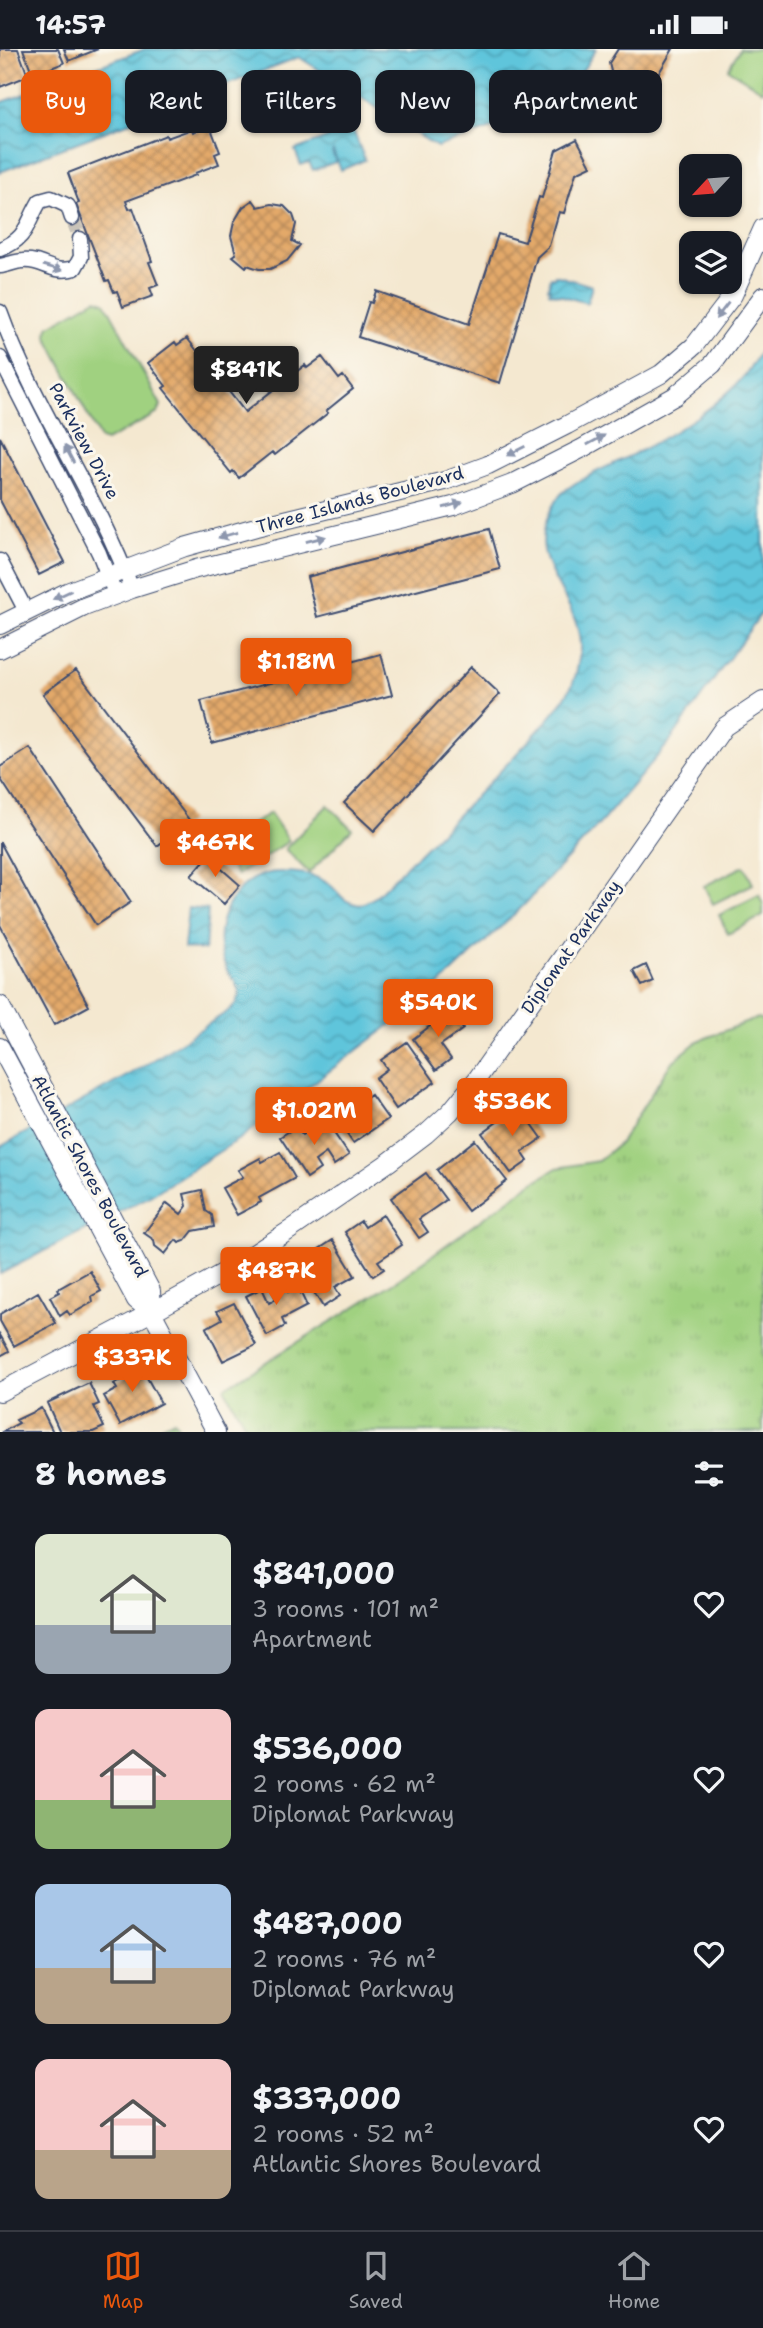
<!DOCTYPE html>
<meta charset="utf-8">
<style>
:root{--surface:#171b24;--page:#242831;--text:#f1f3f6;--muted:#9ea1a6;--line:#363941;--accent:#ea580c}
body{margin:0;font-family:"Shantell Sans",sans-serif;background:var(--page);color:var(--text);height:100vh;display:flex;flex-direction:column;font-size:26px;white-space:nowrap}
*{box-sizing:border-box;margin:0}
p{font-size:23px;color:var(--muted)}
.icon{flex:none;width:38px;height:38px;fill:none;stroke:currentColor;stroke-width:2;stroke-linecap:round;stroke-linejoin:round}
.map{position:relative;height:1383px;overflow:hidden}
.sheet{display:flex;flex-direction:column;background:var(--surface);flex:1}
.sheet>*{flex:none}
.hud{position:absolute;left:21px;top:21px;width:721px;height:63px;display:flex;gap:14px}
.needle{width:46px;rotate:244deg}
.fabs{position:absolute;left:679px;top:105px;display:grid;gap:14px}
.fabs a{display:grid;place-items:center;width:63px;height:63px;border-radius:14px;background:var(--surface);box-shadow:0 2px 5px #0004;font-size:35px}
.price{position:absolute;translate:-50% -60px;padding:0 16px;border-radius:7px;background:var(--accent);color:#fff;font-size:23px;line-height:46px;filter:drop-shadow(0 2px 4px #0008)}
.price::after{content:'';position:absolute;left:50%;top:42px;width:21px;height:16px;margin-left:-10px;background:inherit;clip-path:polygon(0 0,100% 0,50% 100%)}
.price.active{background:#222;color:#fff}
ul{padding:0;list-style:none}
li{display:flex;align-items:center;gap:21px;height:175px;padding:0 35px}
li span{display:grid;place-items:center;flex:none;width:196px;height:140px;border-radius:14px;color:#555}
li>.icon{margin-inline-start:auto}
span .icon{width:84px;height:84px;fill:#fffc;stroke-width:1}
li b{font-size:30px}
h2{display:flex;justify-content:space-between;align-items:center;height:84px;padding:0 35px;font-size:30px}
.tag{padding:0 24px;border-radius:14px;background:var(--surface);box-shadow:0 2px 5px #0004;font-size:24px;line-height:63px}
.tag.active{background:var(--accent);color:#fff}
.status{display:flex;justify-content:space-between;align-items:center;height:49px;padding:0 35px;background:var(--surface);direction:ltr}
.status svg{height:19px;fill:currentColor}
.menu{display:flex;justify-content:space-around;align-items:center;height:98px;border-top:2px solid var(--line);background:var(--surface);font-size:19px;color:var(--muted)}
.menu a{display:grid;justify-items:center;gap:4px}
.menu .active{color:var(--accent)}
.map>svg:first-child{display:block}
.grass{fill:url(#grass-tufts);stroke:#5e806f;stroke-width:2}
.green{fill:#a0d180;stroke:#5e806f;stroke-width:2}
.water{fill:url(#water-waves);stroke:#3c7a9c;stroke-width:2}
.building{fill:url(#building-cross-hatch)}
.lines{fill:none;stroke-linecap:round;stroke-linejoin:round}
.minor-tunnel{stroke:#c9c3b9;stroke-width:14;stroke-dasharray:14 7;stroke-linecap:butt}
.minor-casing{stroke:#3c4b6f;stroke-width:17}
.tertiary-casing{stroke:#3c4b6f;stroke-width:20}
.minor{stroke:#fff;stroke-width:14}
.tertiary{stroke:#fff;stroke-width:18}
.oneway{fill:#8d97ae}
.labels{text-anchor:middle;stroke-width:6;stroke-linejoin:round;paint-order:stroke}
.street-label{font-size:18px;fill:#1b2f5e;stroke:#fbf7ec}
</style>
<div class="status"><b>14:57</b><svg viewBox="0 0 49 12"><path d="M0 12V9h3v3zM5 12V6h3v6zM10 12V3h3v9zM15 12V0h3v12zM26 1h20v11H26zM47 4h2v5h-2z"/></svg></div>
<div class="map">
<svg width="763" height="1383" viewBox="0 0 763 1383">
<defs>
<pattern id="grass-tufts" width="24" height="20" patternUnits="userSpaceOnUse" patternTransform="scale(1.75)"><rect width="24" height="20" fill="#a0d180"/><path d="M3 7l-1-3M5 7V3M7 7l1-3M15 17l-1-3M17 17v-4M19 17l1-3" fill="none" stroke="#89b471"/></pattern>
<pattern id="water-waves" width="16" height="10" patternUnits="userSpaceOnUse" patternTransform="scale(1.75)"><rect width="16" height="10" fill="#5ec5db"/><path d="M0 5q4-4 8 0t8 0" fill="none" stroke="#4da0b5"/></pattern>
<pattern id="building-cross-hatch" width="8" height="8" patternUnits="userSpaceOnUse" patternTransform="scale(1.75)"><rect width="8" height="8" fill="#e3a969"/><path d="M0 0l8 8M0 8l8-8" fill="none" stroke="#b78a5a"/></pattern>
</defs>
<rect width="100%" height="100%" fill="#fbf7ec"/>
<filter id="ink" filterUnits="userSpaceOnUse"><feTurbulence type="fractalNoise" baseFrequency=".0143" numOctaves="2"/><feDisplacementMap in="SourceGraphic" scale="14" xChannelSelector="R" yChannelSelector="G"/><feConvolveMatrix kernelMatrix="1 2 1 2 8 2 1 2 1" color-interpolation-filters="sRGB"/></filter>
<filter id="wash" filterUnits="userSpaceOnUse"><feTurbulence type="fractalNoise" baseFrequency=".00686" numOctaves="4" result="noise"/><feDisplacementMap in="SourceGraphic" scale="28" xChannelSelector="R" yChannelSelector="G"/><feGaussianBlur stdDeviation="1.57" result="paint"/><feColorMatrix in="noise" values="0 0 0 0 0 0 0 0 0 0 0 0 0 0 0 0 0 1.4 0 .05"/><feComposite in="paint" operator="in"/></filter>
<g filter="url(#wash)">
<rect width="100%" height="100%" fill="#f4e8d0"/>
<path class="grass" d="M758,969l5,3v411h-514l-25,-44 171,-106 134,-97 28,-17 41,-7 22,-18 51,-80 27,-22z
M174,1371l7,12h-31z"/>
<path class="green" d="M740,0h23v42l-35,-22z
M96,250l9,3 56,103 -3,8 -52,28 -6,-2 -53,-102 1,-10z
M328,756l24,24 -43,44 -24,-24z
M270,764l19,28 -52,34 -18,-28z
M744,817l9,18 -40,20 -9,-18z
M759,846l4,10v11l-35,18 -9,-19z"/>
<path class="water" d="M145,0h451l-34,55 -125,43 -138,-90 -299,115v-69z
M349,71l16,40 -24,10 -8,-19 -1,1 4,10 -23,8 -4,-8 -8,3 -6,-15 34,-13 -3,-8z
M555,226l37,11 -5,17 -38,-11 1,-3 -2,-1 3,-11 3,1z
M763,298v264l-96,134 -63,74 -80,86 -102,96 -180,136 -92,59 -150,78v-127l143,-80 87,-57c6,-6 10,-10 9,-19 -2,-10 -9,-15 -13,-23 -2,-5 -4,-11 -5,-16 -8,-35 19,-80 58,-80 17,0 32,1 47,10 17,11 10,18 34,23l14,-7c51,-50 101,-99 149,-151 19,-21 45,-45 53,-73 2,-9 5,-22 4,-31 -4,-54 -63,-83 -23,-144 13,-19 65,-38 87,-50 36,-20 75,-43 102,-75 6,-8 11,-18 17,-27z
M188,859l20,2 -3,40 -21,-2z"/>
<g id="blocks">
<path class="building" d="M0,0h18l10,27 -28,11z
M23,0h35l6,14 -31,12z
M64,0h34l-29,12z
M618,0h55l-24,41 2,8 -29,7 -7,12 -9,-6 12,-21 -2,-8 -3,-2 -4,-17z
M210,77l10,26 -5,2 4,10 -24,9 1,2 -70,26 3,8 4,-1 19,53 -3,1 9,23 -8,3 3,8 -30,11 -6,-16 -3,1 -5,-12 -3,1 -30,-77 3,-1 -11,-30 98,-38 1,3 25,-9 1,3z
M577,90l14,27 -15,7 -12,40 -5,-1 -10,34 -12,11 -37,126 -142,-46 11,-35 3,1 4,-12 93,33 29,-90 27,8 14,-45 3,1 14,-48z
M253,151l5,7 14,-3 12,2 9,9 3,9 -4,17 8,4 -13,16 -17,8h-11l-12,-4 -1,2 -13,-11 3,-2 -5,-18 3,-14 9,-15z
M187,289l58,74 60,-47 2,3 15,-11 17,22 4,-3 10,13 -27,22 2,2 -53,42 -3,-3 -33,26 -6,-7 -2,2 -68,-85 3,-2 -18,-23 27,-21 2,3z
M0,388l65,125 -26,13 -39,-75z
M489,480l11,40 -183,48 -10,-40z
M381,605l11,41 -180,48 -11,-42z
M471,618l29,27 -126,137 -30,-28z
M76,621l114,151 -33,25 -114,-152z
M30,699l101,154 -35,23 -96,-147v-11z
M0,793l89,164 -35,19 -54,-100z
M211,804l7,6 -3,4 25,22 -16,19 -33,-28z
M646,916l7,16 -11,5 -8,-15z
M450,962l13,18 -22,16 10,14 -15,11 -23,-31z
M407,993l28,40 -39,27 -21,-31 12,-9 -6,-9z
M339,1046l10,15 22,-15 17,24 -35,24 -27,-39z
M519,1057l23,32 -20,14 6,9 -17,12 -29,-40z
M325,1071l24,35 -15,10 -8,-12 -11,8 5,8 -13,9 -27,-41 16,-10 6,8z
M475,1091l32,41 -39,30 -31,-41z
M280,1103l15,26 -36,20 2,4 -24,13 -15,-27 21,-11 -5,-7 22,-12 2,4z
M426,1124l20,27 -27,19 9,13 -9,6 -28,-40z
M202,1141l4,21 6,4 2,12 -21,4 -8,10 -6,2 -3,-3 -11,14 -10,-8 -1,-6 -10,-7 23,-30 14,11 6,-8 -3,-12z
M383,1166l19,30 -24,16 6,8 -11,7 -28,-44 16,-11 4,6z
M333,1191l22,36 -20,11 5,9 -17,11 -24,-39 20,-12 -3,-5z
M90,1222l11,20 -9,5 1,6 -23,13 -3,-4 -7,5 -10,-19 9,-5 -1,-3z
M285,1236l3,7 10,-5 9,19 -25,13 3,7 -18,10 -21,-40 16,-8 7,15 7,-4 -3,-7z
M38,1243l18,31 -42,23 -14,-25v-7z
M234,1254l22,42 -33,16 -17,-33 16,-9 -5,-8z
M0,1286l9,16 -9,5z
M135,1307l26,47 -41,22 -16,-29 13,-7 -3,-5 15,-8 -7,-13z
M89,1334l10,21 -5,2 10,21 -11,5h-33l-13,-29z
M41,1359l12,24h-51l17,-9 -3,-3z"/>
</g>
</g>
<g filter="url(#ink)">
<use href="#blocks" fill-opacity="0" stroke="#3c4b6f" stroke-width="2"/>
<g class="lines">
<path class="minor-tunnel" d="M72,169l8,21"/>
<defs>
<path id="minor" d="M0,200c28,-11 26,-25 40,-48l11,-3 17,8 4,12
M0,217c8,-1 16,-5 23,-5 20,-2 29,14 52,7l6,-11 -1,-18
M0,263c35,97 96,181 132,277
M0,309l99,195 13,33
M0,512l26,50"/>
<path id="tertiary" d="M0,576l67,-33 118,-45 71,-20 189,-46 43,-16 79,-40 94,-51 33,-28 39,-51 30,-67
M0,600l84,-42 48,-18 64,-20 257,-63 59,-22 69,-35 94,-53 38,-32 50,-68
M0,956l151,286 1,21 64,120
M0,998l136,253 16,12
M0,1343l152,-80 80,-44 58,-38 99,-68 37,-28 24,-22 27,-33 247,-352 39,-26"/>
</defs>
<use href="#minor" class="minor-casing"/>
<use href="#tertiary" class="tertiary-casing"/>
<use href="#minor" class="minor"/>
<use href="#tertiary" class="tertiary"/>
</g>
<defs><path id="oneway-solid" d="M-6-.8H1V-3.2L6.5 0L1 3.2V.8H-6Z" transform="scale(1.75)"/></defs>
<g class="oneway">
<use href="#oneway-solid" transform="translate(53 219) rotate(16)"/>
<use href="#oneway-solid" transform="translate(722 262) rotate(128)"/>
<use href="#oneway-solid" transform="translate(596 391) rotate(-29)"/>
<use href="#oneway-solid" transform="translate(516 402) rotate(153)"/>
<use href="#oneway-solid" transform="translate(69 405) rotate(-118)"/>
<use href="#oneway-solid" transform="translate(453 456) rotate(-16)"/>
<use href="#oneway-solid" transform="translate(228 486) rotate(164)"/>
<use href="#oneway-solid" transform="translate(316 490) rotate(-14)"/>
<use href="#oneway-solid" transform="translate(62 546) rotate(155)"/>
</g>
</g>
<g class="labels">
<g class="street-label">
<text transform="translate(84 392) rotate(62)" y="6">Parkview Drive</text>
<text transform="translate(360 451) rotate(-15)" y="6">Three Islands Boulevard</text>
<text transform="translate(571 898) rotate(-55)" y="6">Diplomat Parkway</text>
<text transform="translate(90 1127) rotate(62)" y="6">Atlantic Shores Boulevard</text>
</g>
</g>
</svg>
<div class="fabs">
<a><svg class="needle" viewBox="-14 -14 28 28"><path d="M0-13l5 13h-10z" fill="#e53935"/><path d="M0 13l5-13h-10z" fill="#9ea1a6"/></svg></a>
<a><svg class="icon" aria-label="layers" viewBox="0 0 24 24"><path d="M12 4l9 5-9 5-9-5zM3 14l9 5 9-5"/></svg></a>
</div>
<b class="price active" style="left:246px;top:357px">$841K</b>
<b class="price" style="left:296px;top:649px">$1.18M</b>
<b class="price" style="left:215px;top:830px">$467K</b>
<b class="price" style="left:438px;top:990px">$540K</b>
<b class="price" style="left:512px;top:1089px">$536K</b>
<b class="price" style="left:314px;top:1098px">$1.02M</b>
<b class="price" style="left:276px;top:1258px">$487K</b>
<b class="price" style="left:132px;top:1345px">$337K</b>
<div class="hud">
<a class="tag active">Buy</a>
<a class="tag">Rent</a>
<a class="tag">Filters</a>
<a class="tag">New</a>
<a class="tag">Apartment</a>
</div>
</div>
<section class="sheet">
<h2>8 homes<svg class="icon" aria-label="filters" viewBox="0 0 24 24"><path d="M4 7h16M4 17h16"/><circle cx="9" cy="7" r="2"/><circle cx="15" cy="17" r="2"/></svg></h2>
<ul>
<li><span style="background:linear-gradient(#dfe7d0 65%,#9aa5b1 0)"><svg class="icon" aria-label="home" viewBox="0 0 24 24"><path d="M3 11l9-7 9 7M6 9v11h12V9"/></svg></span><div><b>$841,000</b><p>3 rooms · 101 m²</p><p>Apartment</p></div><svg class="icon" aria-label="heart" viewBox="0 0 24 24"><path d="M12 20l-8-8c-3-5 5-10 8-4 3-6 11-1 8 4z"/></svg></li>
<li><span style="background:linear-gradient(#f6c9c9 65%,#8fb573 0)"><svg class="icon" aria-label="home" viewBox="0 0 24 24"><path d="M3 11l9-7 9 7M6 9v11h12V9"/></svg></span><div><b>$536,000</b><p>2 rooms · 62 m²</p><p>Diplomat Parkway</p></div><svg class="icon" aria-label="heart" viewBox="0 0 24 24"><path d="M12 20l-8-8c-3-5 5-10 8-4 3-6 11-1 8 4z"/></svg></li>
<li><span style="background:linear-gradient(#a9c7e8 60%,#b9a48a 0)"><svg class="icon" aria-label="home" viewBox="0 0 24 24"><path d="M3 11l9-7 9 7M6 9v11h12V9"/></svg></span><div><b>$487,000</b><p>2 rooms · 76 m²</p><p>Diplomat Parkway</p></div><svg class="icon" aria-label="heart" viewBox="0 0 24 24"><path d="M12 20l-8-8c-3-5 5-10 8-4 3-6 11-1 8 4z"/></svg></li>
<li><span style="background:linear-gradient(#f6c9c9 65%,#b9a48a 0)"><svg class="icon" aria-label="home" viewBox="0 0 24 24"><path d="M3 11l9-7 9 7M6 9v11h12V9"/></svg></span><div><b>$337,000</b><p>2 rooms · 52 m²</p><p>Atlantic Shores Boulevard</p></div><svg class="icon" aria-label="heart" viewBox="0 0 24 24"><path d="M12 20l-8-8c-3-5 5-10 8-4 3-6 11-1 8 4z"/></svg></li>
</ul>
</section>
<nav class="menu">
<a class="active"><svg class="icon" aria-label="map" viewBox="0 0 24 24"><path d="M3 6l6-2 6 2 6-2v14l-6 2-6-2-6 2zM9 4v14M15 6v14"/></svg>Map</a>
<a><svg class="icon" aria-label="saved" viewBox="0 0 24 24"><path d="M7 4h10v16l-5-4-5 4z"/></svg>Saved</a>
<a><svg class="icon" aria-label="home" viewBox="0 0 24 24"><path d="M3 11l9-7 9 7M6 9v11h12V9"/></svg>Home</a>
</nav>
